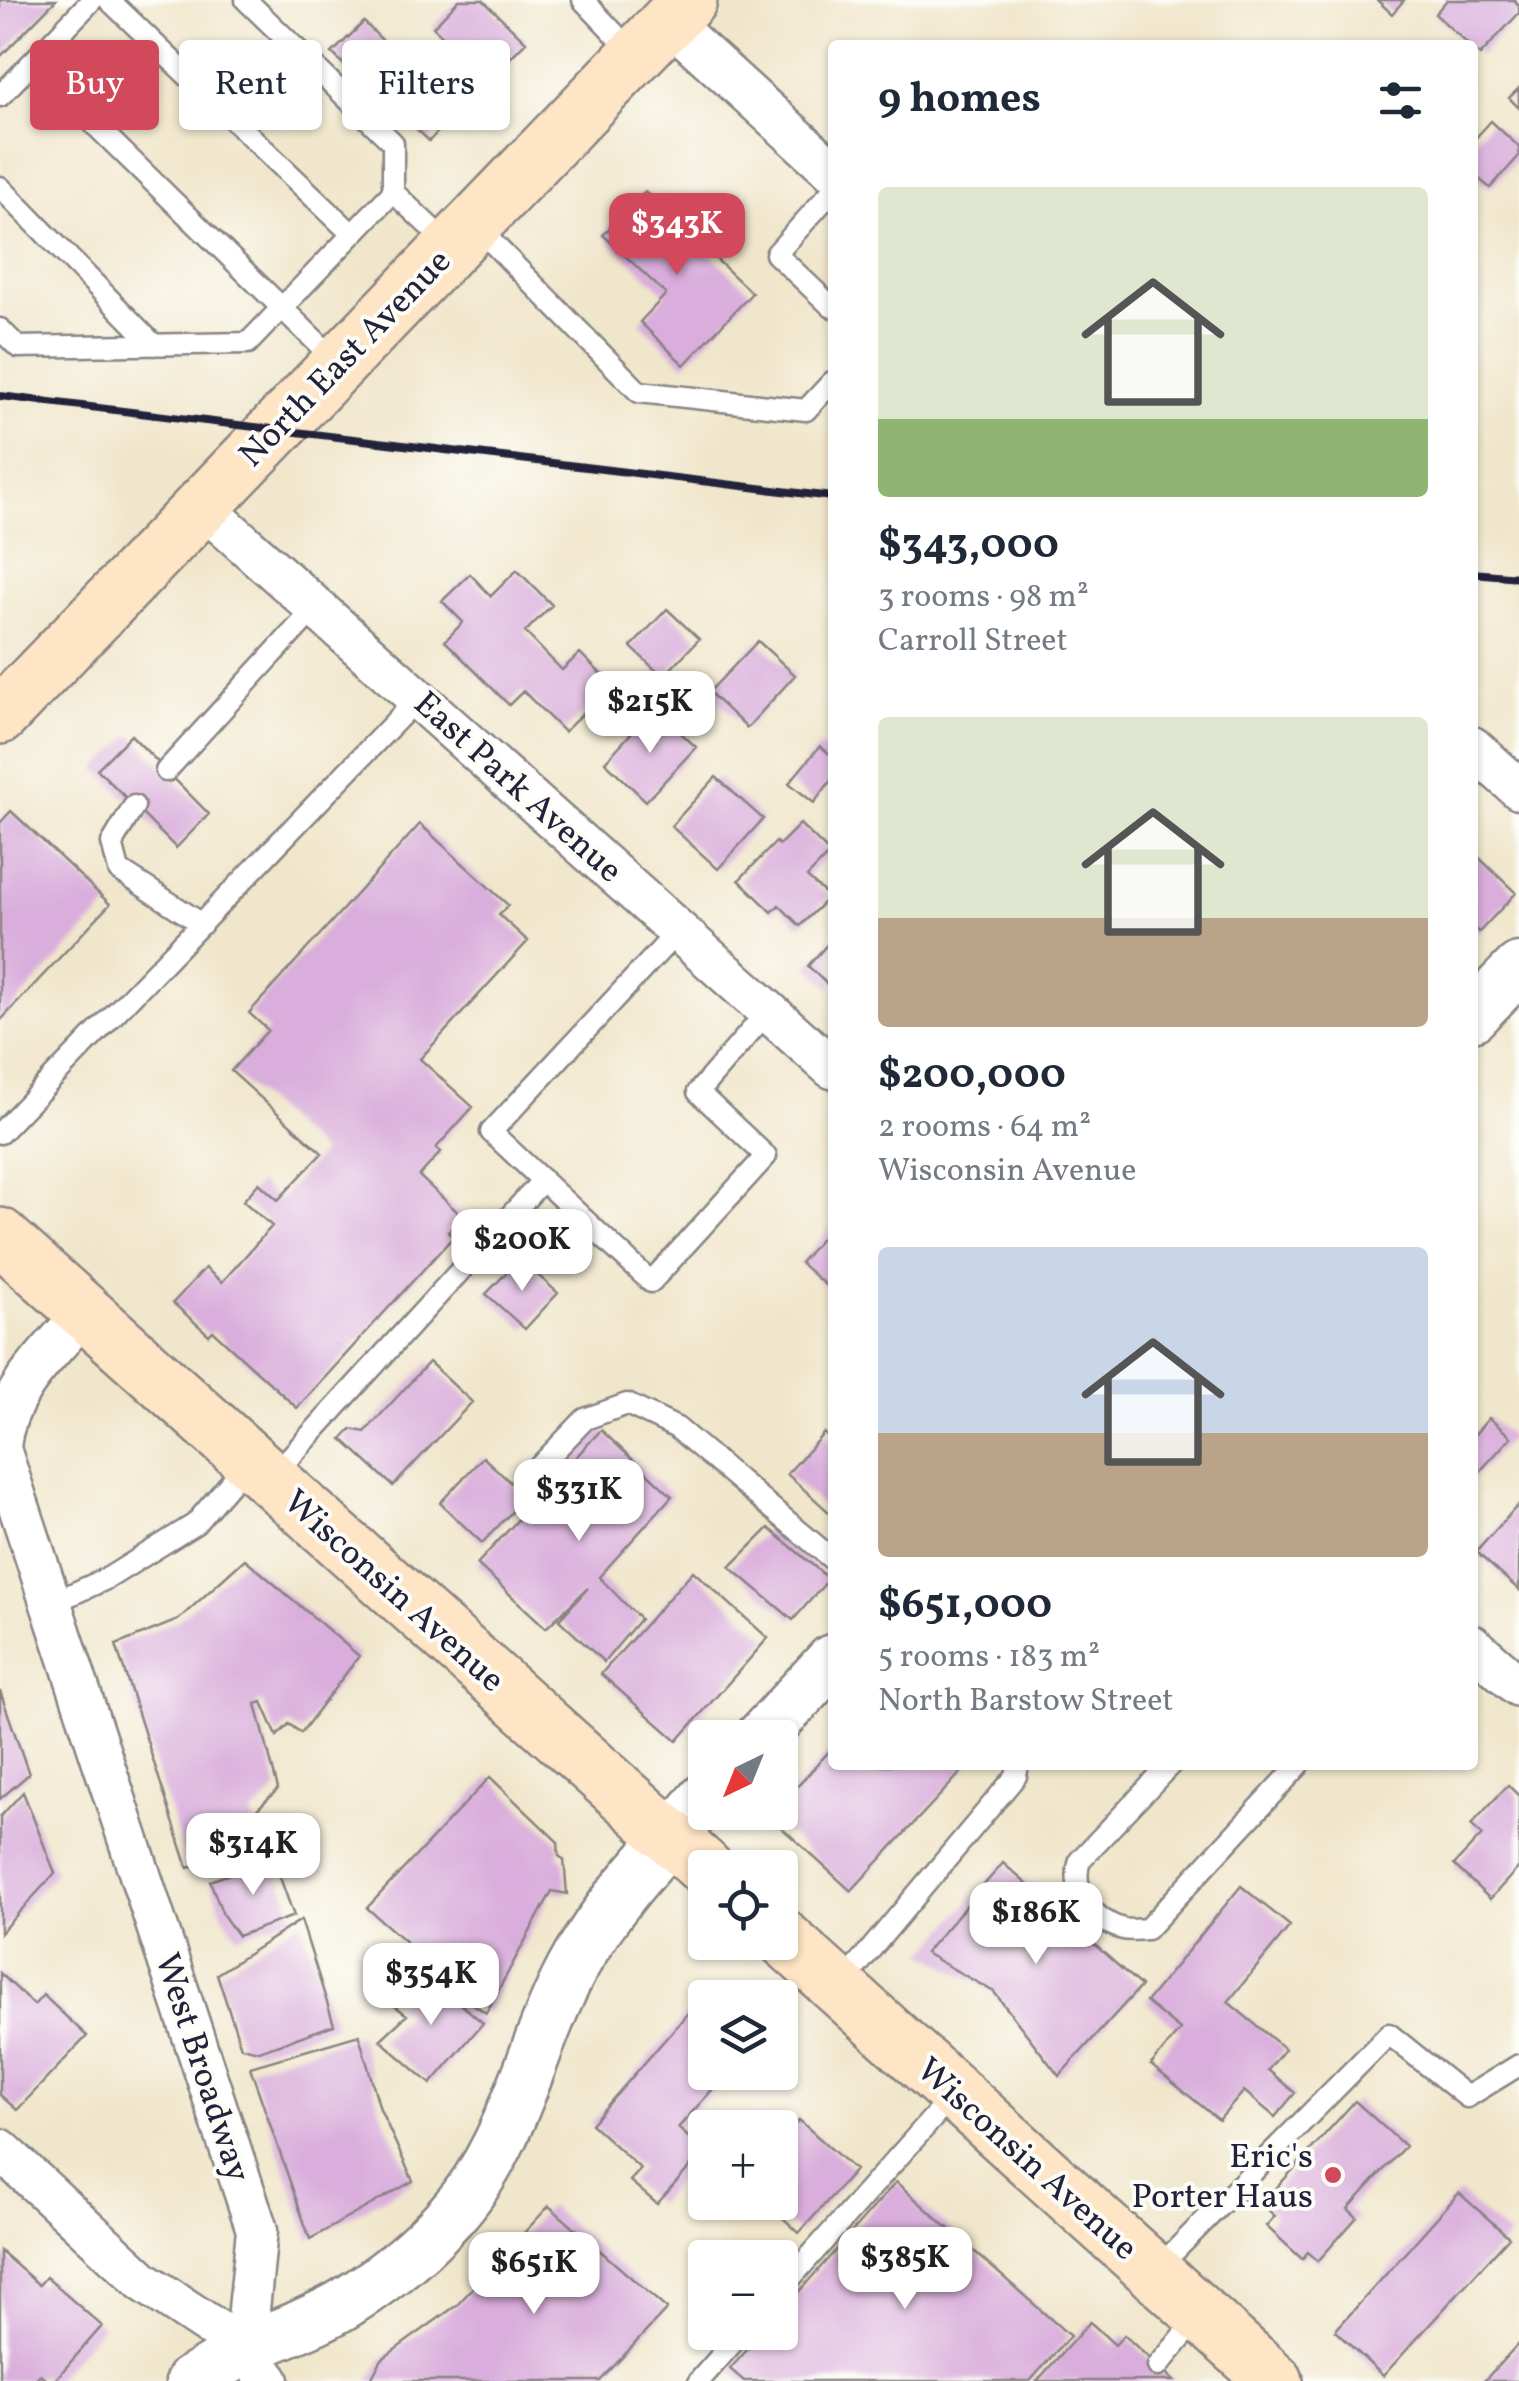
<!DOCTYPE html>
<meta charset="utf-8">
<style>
:root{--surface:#fff;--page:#f6f6f7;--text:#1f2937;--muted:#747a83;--accent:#d1495b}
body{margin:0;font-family:Vollkorn,serif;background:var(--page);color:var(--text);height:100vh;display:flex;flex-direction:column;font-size:38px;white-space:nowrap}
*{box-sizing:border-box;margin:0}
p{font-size:32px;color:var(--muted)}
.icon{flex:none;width:55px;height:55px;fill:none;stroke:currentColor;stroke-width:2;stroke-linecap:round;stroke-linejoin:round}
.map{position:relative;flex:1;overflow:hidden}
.details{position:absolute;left:828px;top:40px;width:650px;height:1730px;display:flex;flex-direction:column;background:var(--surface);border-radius:10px;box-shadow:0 2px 8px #0004}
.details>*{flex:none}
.banner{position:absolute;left:30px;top:40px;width:648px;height:90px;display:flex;gap:20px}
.needle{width:65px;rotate:223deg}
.buttons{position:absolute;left:688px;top:1720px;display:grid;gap:20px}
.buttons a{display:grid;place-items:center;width:110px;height:110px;border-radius:10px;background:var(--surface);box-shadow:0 2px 8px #0004;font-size:50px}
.price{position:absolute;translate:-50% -85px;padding:0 22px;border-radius:20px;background:#fff;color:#222;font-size:32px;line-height:65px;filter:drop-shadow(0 2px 5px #0008)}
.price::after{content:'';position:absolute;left:50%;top:60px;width:30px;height:22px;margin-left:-15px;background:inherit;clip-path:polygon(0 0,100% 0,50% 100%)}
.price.selected{background:var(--accent);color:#fff}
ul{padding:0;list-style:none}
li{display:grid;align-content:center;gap:20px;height:530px;padding:0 50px}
li span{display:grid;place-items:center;height:310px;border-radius:10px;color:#555}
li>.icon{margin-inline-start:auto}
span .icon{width:180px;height:180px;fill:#fffc;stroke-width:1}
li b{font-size:42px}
h2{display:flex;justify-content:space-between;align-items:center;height:120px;padding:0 50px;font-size:42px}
.tag{padding:0 35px;border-radius:10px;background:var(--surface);box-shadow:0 2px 8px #0004;font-size:35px;line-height:90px}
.tag.selected{background:var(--accent);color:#fff}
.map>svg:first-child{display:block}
.building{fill:#d9addc}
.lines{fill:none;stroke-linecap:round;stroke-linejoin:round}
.service-casing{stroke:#898483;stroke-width:25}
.minor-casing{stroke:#898483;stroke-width:45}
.tertiary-casing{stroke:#898483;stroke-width:55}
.secondary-casing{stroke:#898483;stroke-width:60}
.service{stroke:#fff;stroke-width:20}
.minor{stroke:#fff;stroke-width:40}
.tertiary{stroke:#fff;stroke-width:50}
.secondary{stroke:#fde5c5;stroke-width:55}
.rail{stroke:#22223b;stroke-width:8}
.poi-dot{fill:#d1495b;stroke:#fdfcf7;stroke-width:4}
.labels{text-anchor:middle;stroke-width:8;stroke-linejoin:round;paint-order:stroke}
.street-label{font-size:35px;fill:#22223b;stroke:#fdfcf7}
.poi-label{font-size:35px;fill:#22223b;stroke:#fdfcf7;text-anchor:end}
</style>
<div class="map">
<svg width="1519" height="2381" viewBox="0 0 1519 2381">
<rect width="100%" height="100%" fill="#fdfcf7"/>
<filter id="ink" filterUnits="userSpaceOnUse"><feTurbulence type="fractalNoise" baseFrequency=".01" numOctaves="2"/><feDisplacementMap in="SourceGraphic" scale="20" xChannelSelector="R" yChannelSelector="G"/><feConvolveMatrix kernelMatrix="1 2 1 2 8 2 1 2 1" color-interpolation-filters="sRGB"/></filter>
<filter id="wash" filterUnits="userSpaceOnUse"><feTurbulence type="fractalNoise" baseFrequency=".0048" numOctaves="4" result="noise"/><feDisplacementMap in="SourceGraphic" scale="40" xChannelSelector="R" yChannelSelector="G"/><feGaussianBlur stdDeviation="2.25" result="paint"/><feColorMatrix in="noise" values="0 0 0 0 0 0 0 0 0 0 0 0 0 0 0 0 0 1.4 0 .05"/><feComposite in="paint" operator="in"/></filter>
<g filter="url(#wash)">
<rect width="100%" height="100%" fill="#f0e6cb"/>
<g id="blocks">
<path class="building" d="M0,0h56l-56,57z
M459,0h24l43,42 -38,38 -55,-53z
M1377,0h27l-12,14z
M1447,0h67l5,5v8l-39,42 -45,-41z
M364,22l25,25 -32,31 -25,-25z
M409,49l56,55 -36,37 -56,-54z
M1519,88v20l-10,-10z
M1491,121l28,26v9l-29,32 -18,-15v-31z
M645,192l107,101 -68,72 -44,-43 26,-28 -63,-59z
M517,570l35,35 -27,27 37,38 18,-17 32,32 -48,47 -41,-41 -14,14 -64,-64 18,-19 -21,-21 28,-27 21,22z
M667,609l32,30 -36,38 -32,-30z
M758,641l37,34 -48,53 -38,-36z
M646,717l13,12 8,-9 29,27 -50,54 -41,-39z
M131,735l78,79 -33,34 -79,-79z
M820,746l12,10v23l-18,24 -25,-20z
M716,777l47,42 -45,50 -47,-43z
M11,811l99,93 -110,117v-198z
M420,824l88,81 -9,10 29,26 -108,118 53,48 -37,41 5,4 -22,24 43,40 -14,16 5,5 -156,171 -84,-77 -4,4 -36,-32 32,-35 17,14 50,-56 -29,-25 16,-18 19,17 44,-47 -91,-82 37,-41 -19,-17z
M800,824l30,29 -23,24 22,20 -29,29 -21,-21 -7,7 -33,-32 37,-38 3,3z
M1472,851l44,42 -37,39 -7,-5z
M832,939v50l-24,-23z
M832,1226v65l-32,-28z
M520,1259l38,34 -33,36 -39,-35z
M429,1362l43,40 -79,84 -51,-47 9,-10 14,3z
M1489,1418l22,19 -39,43v-48l3,2z
M601,1430l71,66 -73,81 41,42 -36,43 -45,-42 29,-32 -42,40 -69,-64z
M824,1433l8,8v74l-45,-41z
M483,1457l43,40 -44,46 -42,-40z
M1519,1504v86l-43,-38z
M769,1528l60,51 -36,41 -63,-53z
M245,1559l114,97 -58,77 -12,-9 -12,12 -15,-34 -6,2 22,85 -26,25 9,30 -73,24 -72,-223 62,-25z
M693,1571l75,67 -91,103 -76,-67z
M0,1691l29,83 -29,25z
M832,1748v17h136l-117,126 -81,-74 10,-5v-6z
M490,1777l68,65 1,14 5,4 3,34 -15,-3 -66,122 -50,-35 3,-7 -72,-63z
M1508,1785l11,11v71l-29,32 -36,-34 28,-30 -11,-10z
M23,1792l32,81 -55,60v-116z
M273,1858l21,58 -56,20 -15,-21 -13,-34z
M1003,1863l138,123 -82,90 -65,-84 -69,-39z
M1241,1886l49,40 -62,76 57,47 -17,21 27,23 -20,24 -31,-26 -25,29 -68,-55 29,-35 -34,-28z
M301,1920l33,105 -75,26 -18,-4 -24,-73z
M424,1972l59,51 -52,61 -51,-44 27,-25 -12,-9z
M0,1973l34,32 9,-10 44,41 -70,74 -17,-15z
M690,2011l15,13v48h23l-50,56 26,23 -47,53 -27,-23 11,-12 -50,-45z
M359,2035l21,74 33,72 -103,58 -60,-172z
M1355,2101l50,45 -57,63 9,8 -39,44 -10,-9 -6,7 -36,-33 9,-10 -13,-12z
M799,2120l56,50 -56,63 -33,-31h14v-61z
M896,2182l174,154 -40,45h-286l-14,-12 33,-37h17v-19z
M1459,2193l50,44 -126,139 -48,-45z
M549,2206l118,103 -67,72h-230l12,-22 75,-54z
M0,2251l39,34 7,-8 56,49 -48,55h-7l-7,-7 -6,7h-34z
M1090,2322l25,23 9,-10 50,46h-137z
M1519,2343v38h-35z"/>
</g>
</g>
<g filter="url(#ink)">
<use href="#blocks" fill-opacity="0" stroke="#898483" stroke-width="2.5"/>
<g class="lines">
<defs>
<path id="service" d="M109,0l243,234
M246,0l147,143v49
M583,0l51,54
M32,63l304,298
M0,96l92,-96
M0,187l154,158
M832,191l-56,63 56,53
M474,224l165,168 167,18 26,-28
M0,329l18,18 230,-4 145,-151 56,53
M166,771l150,-164
M134,806l-22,37 7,27 83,54
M679,930l-188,202 160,150 115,-126 -68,-64 71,-82
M0,1133l419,-436
M536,1470l49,-51 42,-15 50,24 155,131
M272,1477l271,-297
M50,1604l58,-26 87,-54 54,-63
M1170,1765l-90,95c-10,30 12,60 43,69 7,2 17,0 24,0l152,-164
M840,1986l176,-210 2,-11
M1156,2270l233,-236 78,63 52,-32
M780,2290l175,-197
M1158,2366l42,-50
M699,2381l43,-49"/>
<path id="minor" d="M668,21l164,149
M203,507l629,561
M1472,747l47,42
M0,1447c5,-56 50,-94 84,-134
M0,1449l257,781 -12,119
M1472,1645l47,41
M0,2149l143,132 102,68 24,32"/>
<path id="tertiary" d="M1472,1016l47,-48
M760,1738l72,-78
M191,2381c20,-11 39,-24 59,-34 32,-15 67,-26 97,-45 38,-24 74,-53 104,-87 66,-72 79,-174 127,-257 34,-60 82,-108 127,-160"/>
<path id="secondary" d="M0,716l689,-716
M0,1236l705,632
M780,1935l495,446"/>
</defs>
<use href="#service" class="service-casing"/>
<use href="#minor" class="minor-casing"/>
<use href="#tertiary" class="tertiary-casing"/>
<use href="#secondary" class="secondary-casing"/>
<use href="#service" class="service"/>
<use href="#minor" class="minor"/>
<use href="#tertiary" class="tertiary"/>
<use href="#secondary" class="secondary"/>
<path class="rail" d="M0,396l832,101
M1472,573l47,4"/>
</g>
</g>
<circle class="poi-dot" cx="1333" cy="2175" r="10"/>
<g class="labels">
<g class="street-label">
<text transform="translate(344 357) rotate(-46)" y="12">North East Avenue</text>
<text transform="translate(519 786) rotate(42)" y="12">East Park Avenue</text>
<text transform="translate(395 1590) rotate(42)" y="12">Wisconsin Avenue</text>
<text transform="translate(204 2067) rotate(72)" y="12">West Broadway</text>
<text transform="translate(1028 2158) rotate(42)" y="12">Wisconsin Avenue</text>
</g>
<g class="poi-label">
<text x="1313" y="2167">Eric's<tspan x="1313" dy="40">Porter Haus</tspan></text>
</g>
</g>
</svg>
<div class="buttons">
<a><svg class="needle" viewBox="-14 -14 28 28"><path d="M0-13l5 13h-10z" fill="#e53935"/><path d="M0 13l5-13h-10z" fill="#747a83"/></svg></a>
<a><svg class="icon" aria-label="locate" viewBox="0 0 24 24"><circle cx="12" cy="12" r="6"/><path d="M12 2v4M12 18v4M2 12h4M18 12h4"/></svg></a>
<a><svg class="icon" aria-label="layers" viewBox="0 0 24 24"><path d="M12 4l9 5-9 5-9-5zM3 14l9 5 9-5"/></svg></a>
<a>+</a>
<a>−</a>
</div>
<b class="price selected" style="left:677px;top:278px">$343K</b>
<b class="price" style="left:650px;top:756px">$215K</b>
<b class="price" style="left:522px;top:1294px">$200K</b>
<b class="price" style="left:579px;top:1544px">$331K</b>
<b class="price" style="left:253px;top:1898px">$314K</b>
<b class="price" style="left:1036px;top:1967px">$186K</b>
<b class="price" style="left:431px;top:2028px">$354K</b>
<b class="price" style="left:905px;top:2312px">$385K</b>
<b class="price" style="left:534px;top:2317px">$651K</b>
<div class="banner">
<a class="tag selected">Buy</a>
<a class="tag">Rent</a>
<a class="tag">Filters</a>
</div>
<section class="details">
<h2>9 homes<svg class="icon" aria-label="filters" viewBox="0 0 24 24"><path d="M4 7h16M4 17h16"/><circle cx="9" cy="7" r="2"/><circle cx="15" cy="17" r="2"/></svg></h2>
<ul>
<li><span style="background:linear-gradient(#dfe7d0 75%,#8fb573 0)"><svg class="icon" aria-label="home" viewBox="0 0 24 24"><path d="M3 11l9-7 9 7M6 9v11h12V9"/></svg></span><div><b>$343,000</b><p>3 rooms · 98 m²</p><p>Carroll Street</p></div></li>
<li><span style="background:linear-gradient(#dfe7d0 65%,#b9a48a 0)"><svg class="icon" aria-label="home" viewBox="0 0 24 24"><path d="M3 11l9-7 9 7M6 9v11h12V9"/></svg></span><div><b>$200,000</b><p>2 rooms · 64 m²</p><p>Wisconsin Avenue</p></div></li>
<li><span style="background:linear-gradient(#c9d6e8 60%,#b9a48a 0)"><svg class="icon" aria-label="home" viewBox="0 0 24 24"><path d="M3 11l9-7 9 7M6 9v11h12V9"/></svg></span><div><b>$651,000</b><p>5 rooms · 183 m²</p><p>North Barstow Street</p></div></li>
</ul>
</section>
</div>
